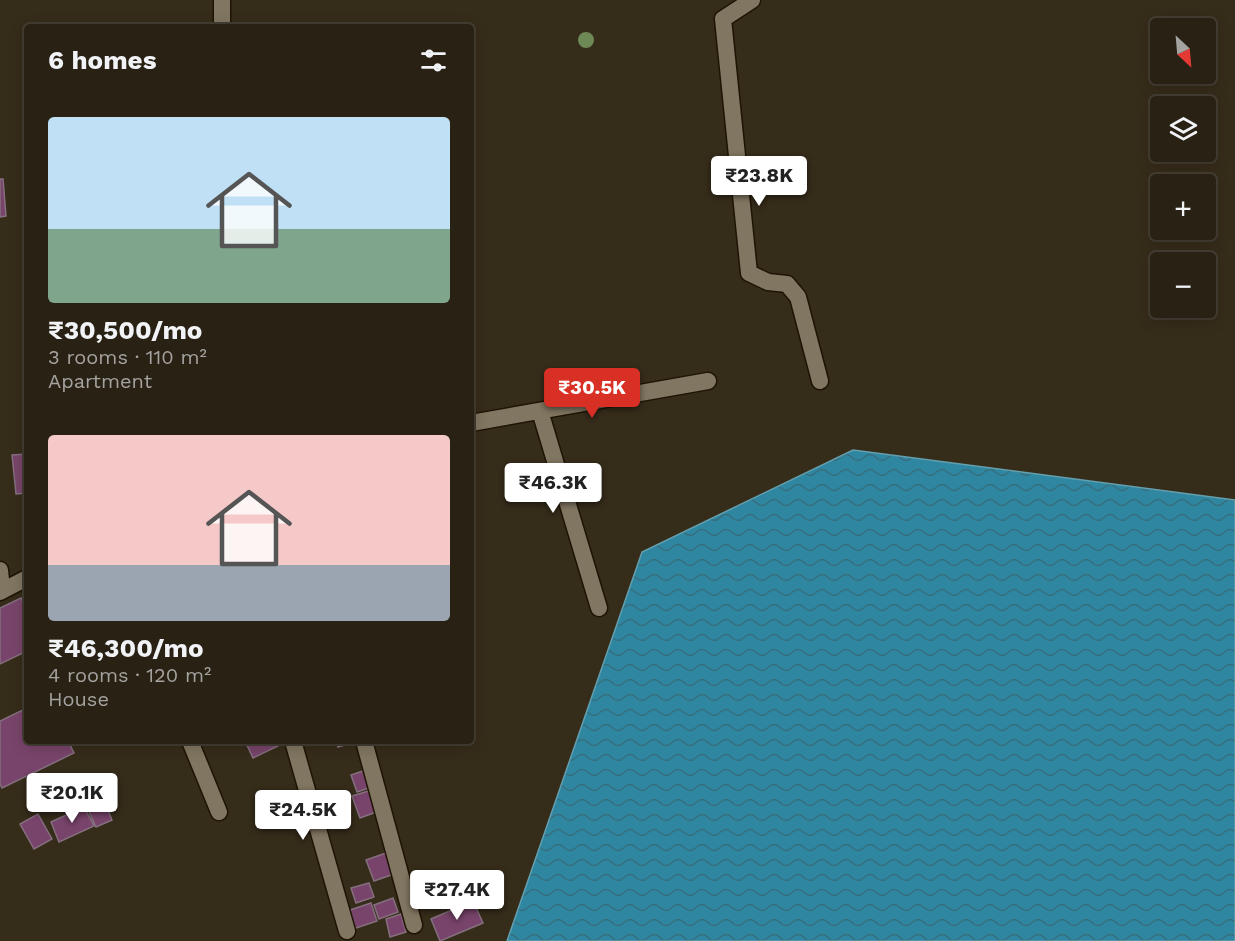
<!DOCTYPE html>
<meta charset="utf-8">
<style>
:root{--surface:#282114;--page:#30291d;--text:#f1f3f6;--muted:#a5a3a0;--line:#443e34;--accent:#d93025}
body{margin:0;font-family:"Work Sans",sans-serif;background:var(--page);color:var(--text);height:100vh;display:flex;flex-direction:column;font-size:22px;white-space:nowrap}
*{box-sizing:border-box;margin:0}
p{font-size:20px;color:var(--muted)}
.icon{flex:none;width:33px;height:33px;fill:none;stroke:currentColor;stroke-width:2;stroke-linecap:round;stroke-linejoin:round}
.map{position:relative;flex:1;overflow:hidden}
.drawer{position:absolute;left:24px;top:24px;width:450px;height:720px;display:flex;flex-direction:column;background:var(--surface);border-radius:6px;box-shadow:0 3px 15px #0003,0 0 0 2px var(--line)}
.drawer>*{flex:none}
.needle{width:39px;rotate:154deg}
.controls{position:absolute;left:1150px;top:18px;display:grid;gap:12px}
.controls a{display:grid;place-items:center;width:66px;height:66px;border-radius:6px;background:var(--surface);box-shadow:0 3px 15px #0003,0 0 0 2px var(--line);font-size:30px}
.price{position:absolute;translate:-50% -51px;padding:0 14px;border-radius:6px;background:#fff;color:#222;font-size:20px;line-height:39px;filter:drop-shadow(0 2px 3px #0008)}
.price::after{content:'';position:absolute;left:50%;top:36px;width:18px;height:14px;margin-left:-9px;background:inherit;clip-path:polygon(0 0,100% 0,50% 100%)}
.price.on{background:var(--accent);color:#fff}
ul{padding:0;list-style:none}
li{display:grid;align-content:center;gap:12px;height:318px;padding:0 24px}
li span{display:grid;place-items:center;height:186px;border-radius:6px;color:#555}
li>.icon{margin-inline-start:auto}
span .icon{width:108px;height:108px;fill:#fffc;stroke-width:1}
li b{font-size:26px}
h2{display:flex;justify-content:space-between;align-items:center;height:72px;padding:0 24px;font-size:26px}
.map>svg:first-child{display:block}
.water{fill:url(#water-waves);stroke:#649fae;stroke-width:1.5}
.building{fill:#79446b;stroke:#846f7e;stroke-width:1.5}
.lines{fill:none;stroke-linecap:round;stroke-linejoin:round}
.minor-casing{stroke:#1e1404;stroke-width:19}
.minor{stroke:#817661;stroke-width:16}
.tree{fill:#6e8856}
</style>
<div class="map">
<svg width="1235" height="941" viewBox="0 0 1235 941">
<defs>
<pattern id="water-waves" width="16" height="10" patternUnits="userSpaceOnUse" patternTransform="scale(1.5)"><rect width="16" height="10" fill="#2f86a1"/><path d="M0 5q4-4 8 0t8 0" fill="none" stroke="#366e7e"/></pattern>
</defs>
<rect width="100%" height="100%" fill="#362c1a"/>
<path class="water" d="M853,450l382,50v441h-728l135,-389z"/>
<path class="building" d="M0,179h3l3,37 -6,1z
M27,454v39l-11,1 -4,-39z
M21,598l6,12v41l-27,13v-56z
M27,708v33h41l6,12 -72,35 -2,-4v-63z
M245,741h30l3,5 -25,12z
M336,741h22l-20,6z
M366,770l6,17 -15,5 -6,-17z
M98,786l14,34 -16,7 -15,-33z
M372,790l7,21 -19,7 -8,-22z
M84,807l10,19 -35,16 -8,-20z
M38,814l14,25 -18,10 -14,-25z
M386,853l8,21 -20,7 -8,-21z
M369,883l5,14 -18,6 -5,-15z
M393,898l5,14 -19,7 -5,-14z
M473,901l10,22 -43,18 -9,-22z
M371,903l6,18 -24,8 -6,-18z
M401,914l5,18 -16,5 -4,-18z"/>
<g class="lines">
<defs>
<path id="minor" d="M222,0v27
M752,0l-29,19 26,254 19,9 19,2 11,13 22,84
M540,411l59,197
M471,423l237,-42
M0,570l2,21
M0,592l27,-14
M190,741l29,71
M293,741l54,190
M364,741l50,184"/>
</defs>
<use href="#minor" class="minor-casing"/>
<use href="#minor" class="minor"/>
</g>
<circle class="tree" cx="586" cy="40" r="8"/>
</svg>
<div class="controls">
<a><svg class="needle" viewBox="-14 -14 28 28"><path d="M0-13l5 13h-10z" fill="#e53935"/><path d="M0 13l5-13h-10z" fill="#a5a3a0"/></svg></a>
<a><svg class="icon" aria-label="layers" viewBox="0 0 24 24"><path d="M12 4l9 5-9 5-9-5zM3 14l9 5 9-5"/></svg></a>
<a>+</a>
<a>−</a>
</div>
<b class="price" style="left:759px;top:207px">₹23.8K</b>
<b class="price on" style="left:592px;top:419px">₹30.5K</b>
<b class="price" style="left:553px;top:514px">₹46.3K</b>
<b class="price" style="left:72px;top:824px">₹20.1K</b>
<b class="price" style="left:303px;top:841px">₹24.5K</b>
<b class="price" style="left:457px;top:921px">₹27.4K</b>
<section class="drawer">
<h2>6 homes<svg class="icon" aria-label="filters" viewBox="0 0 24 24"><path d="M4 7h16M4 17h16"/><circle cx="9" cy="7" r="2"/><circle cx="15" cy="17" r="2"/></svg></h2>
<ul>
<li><span style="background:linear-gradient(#bfe0f5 60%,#7fa58c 0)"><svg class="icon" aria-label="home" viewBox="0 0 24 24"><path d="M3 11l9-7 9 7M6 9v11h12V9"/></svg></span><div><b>₹30,500/mo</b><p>3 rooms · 110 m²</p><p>Apartment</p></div></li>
<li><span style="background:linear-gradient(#f6c9c9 70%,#9aa5b1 0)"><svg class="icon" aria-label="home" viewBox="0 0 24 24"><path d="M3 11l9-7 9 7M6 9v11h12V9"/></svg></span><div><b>₹46,300/mo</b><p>4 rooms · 120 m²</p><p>House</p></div></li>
</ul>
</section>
</div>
